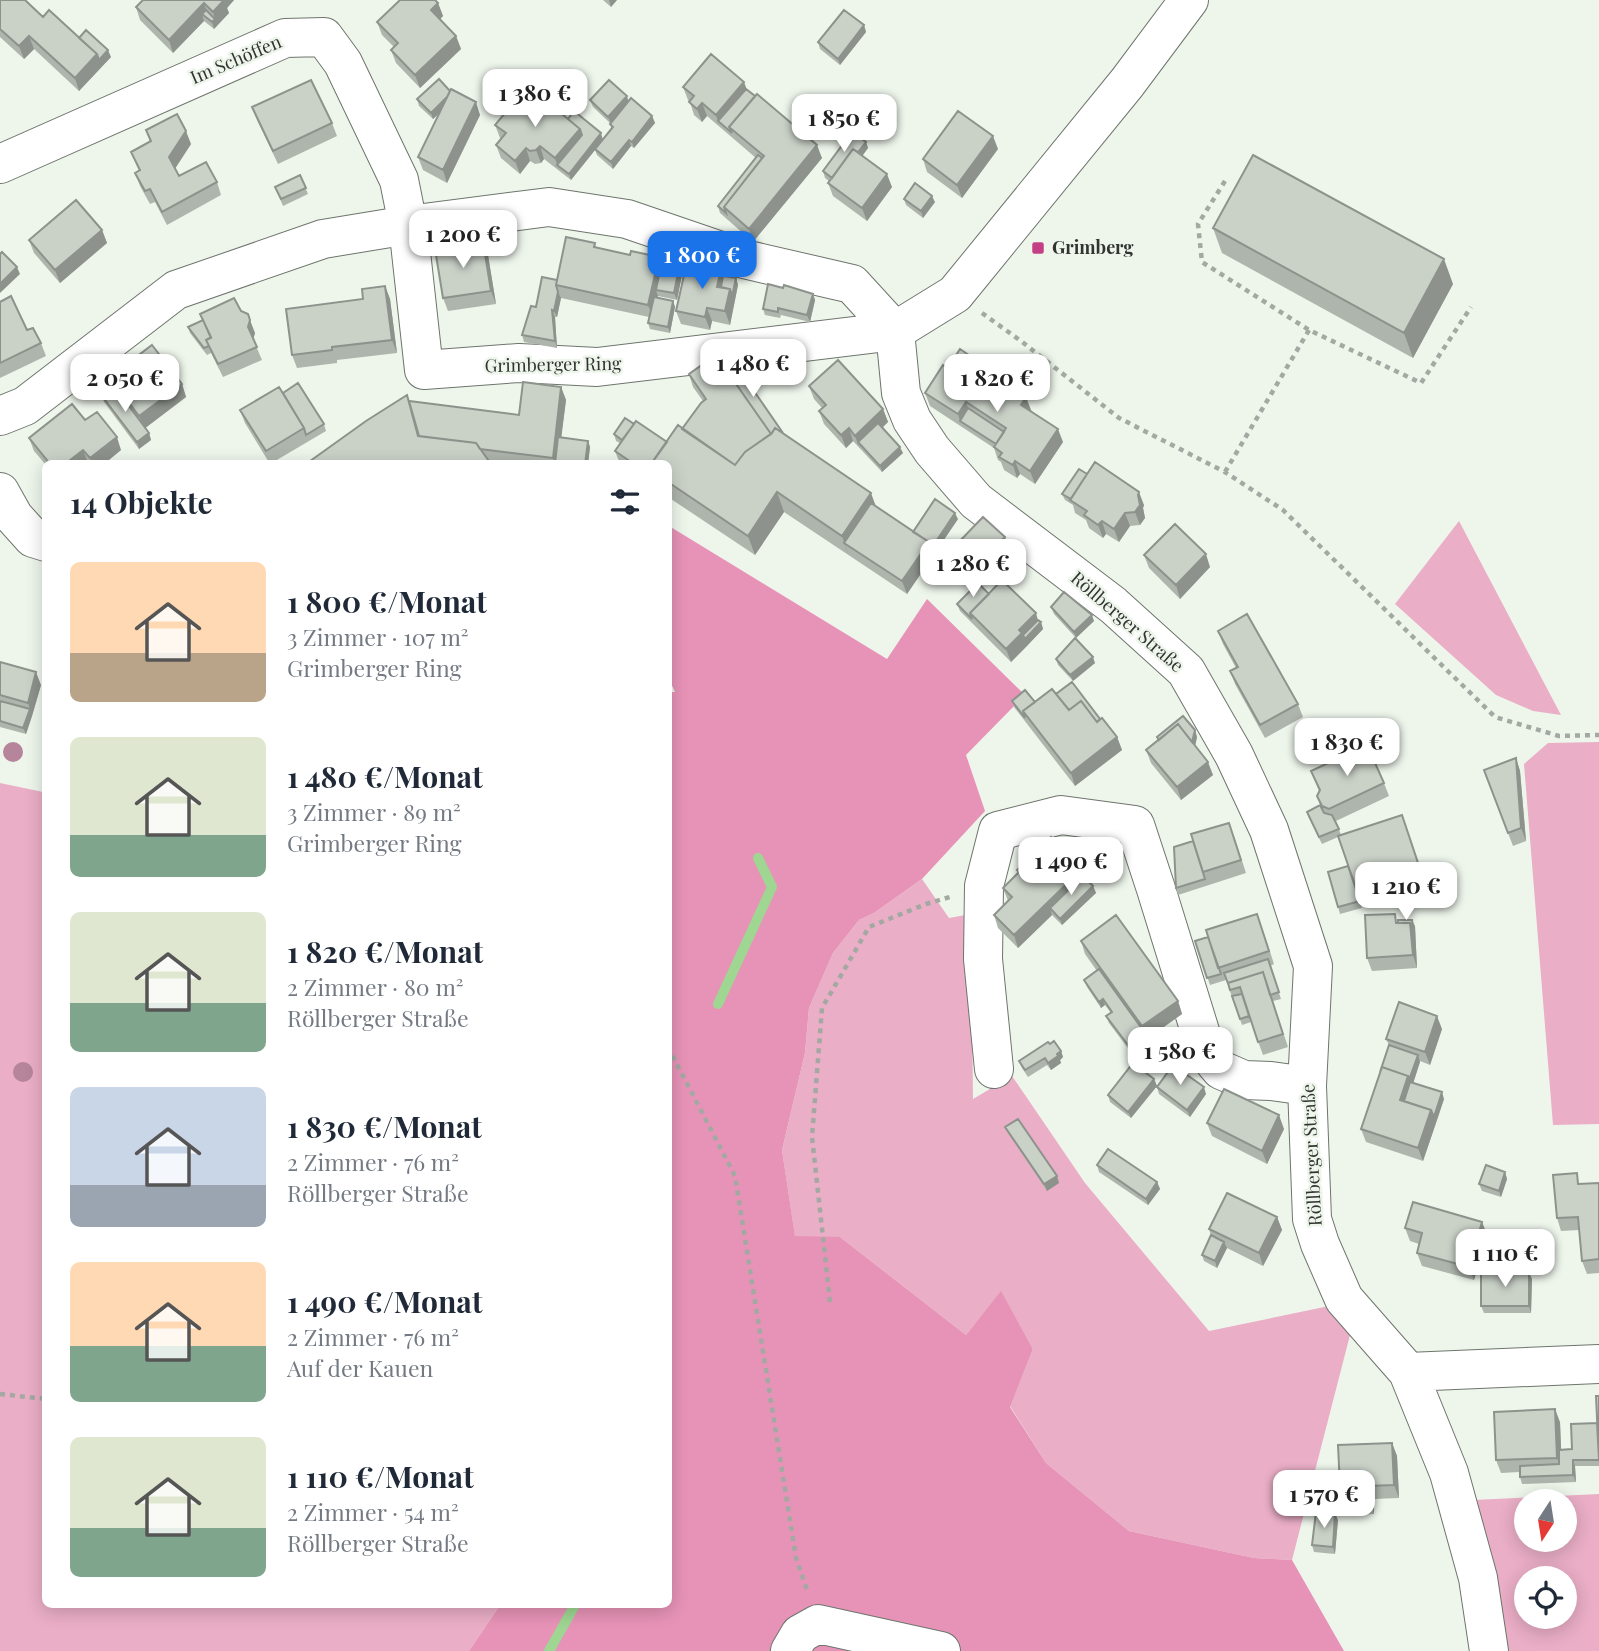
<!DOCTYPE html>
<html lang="de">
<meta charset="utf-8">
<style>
:root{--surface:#fff;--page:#f6f6f7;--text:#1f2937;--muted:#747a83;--accent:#1a73e8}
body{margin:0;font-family:"Playfair Display",serif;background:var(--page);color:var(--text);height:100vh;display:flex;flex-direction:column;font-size:26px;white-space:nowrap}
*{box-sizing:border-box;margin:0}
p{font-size:23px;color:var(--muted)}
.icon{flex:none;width:38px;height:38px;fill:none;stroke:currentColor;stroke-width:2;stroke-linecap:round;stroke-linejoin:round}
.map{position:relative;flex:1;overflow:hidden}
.panel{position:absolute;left:42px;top:460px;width:630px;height:1148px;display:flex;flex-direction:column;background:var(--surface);border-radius:10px;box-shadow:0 4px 18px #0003}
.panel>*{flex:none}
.needle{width:46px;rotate:192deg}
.tools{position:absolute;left:1514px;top:1489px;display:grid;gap:14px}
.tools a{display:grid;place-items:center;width:63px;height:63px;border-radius:50%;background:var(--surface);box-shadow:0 4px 18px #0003;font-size:35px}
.price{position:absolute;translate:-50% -60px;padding:0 16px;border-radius:14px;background:#fff;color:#222;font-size:23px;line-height:46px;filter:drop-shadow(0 2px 4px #0008)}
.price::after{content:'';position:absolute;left:50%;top:42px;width:21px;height:16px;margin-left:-10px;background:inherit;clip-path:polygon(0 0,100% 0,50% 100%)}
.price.selected{background:var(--accent);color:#fff}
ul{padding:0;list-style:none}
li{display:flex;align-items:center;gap:21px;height:175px;padding:0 28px}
li span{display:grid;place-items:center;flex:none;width:196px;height:140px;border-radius:10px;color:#555}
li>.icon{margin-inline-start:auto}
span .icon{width:84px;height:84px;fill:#fffc;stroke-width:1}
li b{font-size:30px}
h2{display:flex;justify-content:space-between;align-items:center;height:84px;padding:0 28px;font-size:30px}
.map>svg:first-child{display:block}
.green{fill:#eaaec6;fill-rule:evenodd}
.forest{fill:#e793b7}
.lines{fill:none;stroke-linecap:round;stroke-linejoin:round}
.stream{stroke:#9ed692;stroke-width:10}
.minor-casing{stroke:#6e756d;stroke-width:40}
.path{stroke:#a3a9a2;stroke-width:4.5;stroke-dasharray:5 5;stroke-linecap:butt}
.minor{stroke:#fff;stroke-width:38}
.tree{fill:#b6859c}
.wall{fill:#aeb5ac}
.shaded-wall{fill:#8d938c}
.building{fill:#cad2c8;stroke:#8d938c;stroke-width:2}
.poi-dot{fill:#c43f83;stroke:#eef6ec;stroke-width:2.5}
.labels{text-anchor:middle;stroke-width:5;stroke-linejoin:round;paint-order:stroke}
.street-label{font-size:18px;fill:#313431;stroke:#eef6ec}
.poi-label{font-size:18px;font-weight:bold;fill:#313431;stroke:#eef6ec;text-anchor:start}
</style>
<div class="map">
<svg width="1599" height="1651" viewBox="0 0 1599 1651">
<rect width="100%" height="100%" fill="#eef6ec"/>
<path class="green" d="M1459,521l102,194 -28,-4 -37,-16 -101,-91z
M1599,742v382l-46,1 -29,-361 24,-21z
M0,783l43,9 2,6 1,807h454l-31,46h-469z
M922,879l27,39 22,-4 2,185 39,-23 73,107 124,148 125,-26 16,30 -58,225 -38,-2 -125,-27 -83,-68 -36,-57 23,-57 -32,-57 -35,43 -126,-98h-45l-13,-87 23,-97 4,-45 24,-55 26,-33 15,-7z
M1599,1494v157h-92l-33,-151zM1526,1502h38v38h-38zM1526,1578h38v39h-38z"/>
<path class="forest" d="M669,526l218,133 40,-60 98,96 -59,60 19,56 -63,68 -48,34 -15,7 -26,33 -24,55 -4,45 -23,97 13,86 45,1 126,98 35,-44 32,58 -23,58 36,56 83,68 125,27 38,2 52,91h-875l31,-46h168v-913h7l-7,-15z"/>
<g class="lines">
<path class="stream" d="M718,1004l54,-117 -14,-29
M549,1651l26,-46"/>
<defs>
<path id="minor" d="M0,164l285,-126 39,-1 19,26 56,117 9,45 16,145 95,-7 78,4 298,-36 60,-37 172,-211 62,-83
M895,331l6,62 11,27 20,30 44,51 137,104 73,66 48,84 35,75 44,136 -6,120 5,133 8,25 24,55 64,73 41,101 29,105 11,73
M0,416l25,-10 151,-116 147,-51 85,-14 141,-18 78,12 117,40 108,25 43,47
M0,492l14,25 19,21 13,4
M994,1069l-11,-110 1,-73 14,-55 63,-16 74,10 21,64 47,152 12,22 6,7 23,10 27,1 36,5
M1408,1372l191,-8
M790,1651l10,-17 18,-10 123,27"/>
</defs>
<use href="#minor" class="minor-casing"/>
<path class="path" d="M1225,181l-27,43 4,38 107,68 112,53 50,-76
M982,313l39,28 98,77 106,54 58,38 212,207 64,19 40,-1
M1225,472l84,-142
M668,1047l67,129 61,382 12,35
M830,1302l-18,-165 10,-129 47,-81 57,-23 24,-7
M0,1394l46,5"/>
<use href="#minor" class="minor"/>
</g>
<g class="tree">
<circle cx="13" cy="752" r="10"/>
<circle cx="23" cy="1072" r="10"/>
</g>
<path class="wall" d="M0,0l43,17 68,40 -32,34 -45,-42 -10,10 -24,-22z
M143,0h91l-7,8 2,5 -15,16 -10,-8 -31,32 -33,-33 -4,-13z
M603,0h14l-6,7z
M438,3l5,13 -3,3 16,17 5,13 -41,39 -24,-25 -5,-13 3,-3 -12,-12 -5,-13z
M864,25l2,7 -26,33 -20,-16 -2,-7z
M683,87l63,2 76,69 -69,84 -33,-29 -2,-7 38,-48 -49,-42 -5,6 -8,-7 -4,-13 -2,-2z
M450,91l30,24 -33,68 -24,-13 -5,-13 22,-44 -7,6 -14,-13 -2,-7z
M590,100l39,1 23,15 3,7 -21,25 -3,-2 -18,23 -16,-14 -2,-5 -24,30 -27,-21 -3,4 -6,1 -5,-3 -10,13 -19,-16 -5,-13 6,-6 -2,-1 -5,-13 32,-17 41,11 35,20 8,-11 -1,-5 -17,-16z
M252,107l80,16 5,13 -59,28 -21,-44z
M146,130l45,14 -16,25 4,7 38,6 4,13 -54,30 -12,-23 -5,2 -10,-18 -5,-13 4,-2 -8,-19 19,-10z
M866,142l2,6 -6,8 30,31 -25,34 -34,-25 -5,-13 1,-2 -4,-3 -2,-7z
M998,149l-36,49 -35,-26 -4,-13z
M300,175l8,19 -25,12 -8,-19z
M904,199l31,3 -12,16 -17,-13z
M1213,228l240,56 -40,74 -191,-105z
M102,230l5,13 -47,40 -26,-30 -5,-13z
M483,242l5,13 8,49 -48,7 -5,-13z
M595,243l1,5 34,7 29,2 3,8 20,10 -5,25 -19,-4v2l15,3 2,6 -5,26 -20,-4 -2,-6 1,-6 -88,-19 -4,19h-2l2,31 -33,-6 -2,-7 14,-28z
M721,269l2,7 13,2 2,7 -8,40 -18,-4 -2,9 -29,-6 -5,-13z
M385,286l5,13 7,54 -60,7v3l-40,5 -5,-13 71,-56z
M783,288l30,6 2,6 -5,22 -29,-7 -1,3 -15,-3 -2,-6z
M0,302l27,28 14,13 5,13 -46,22z
M241,311l14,22 -2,6 9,21 -39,17 -12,-24 -4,2 -17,-22 -2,-6z
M948,368l44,3 2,5 37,34 32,32 -28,42 -15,-10 -3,4 -13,-8 -3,-8 -3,-2 -4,-12 -64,-42 -5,-13z
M727,371l56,62 93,74 37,25 45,-13 -51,75 -123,-82 -29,43 -87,-58v-33h-48l-5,-13 5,-8 -4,-2 -2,-7 20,-10 33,18 15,-13 21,-28 -10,-14 -4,-13z
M110,377l72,7 4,13 -41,31 4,5 2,7 -12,9 -35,-47 -2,-6 11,-9z
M809,386l74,23 5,13 -5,5 20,26 -21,19 -29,-31 -7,7 -22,-24 -5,-13 3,-3 -8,-9z
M561,387l5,13 -5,37 27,4 2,6 -2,17h-282l101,-69 2,6 110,14z
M283,393l41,31 2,7 -56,33 -25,-41 -5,-13z
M85,420l36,30 -17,14h-15l-1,-1 -1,1h-41v1l-12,-14 -5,-13z
M1087,474l57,31 -1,3 2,10 -5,7 -10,1 -11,16 -13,-8 -3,4 -14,-10 -3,-8 -11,-7 -2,-8 -8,-5 -3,-6z
M955,546l54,4 -29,29 -20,-20z
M1144,555l66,12 -30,32 -31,-31z
M989,594l49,26 3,2 2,7 -32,33 -51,-51 -3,-7z
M1051,607l43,14 -18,17 -22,-24z
M1218,631l80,73 5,13 -38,21 -30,-54 -5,-13 6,-3 -13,-24z
M1056,659l39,4 -22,18 -15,-16z
M0,662l41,23 -9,31 -6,18 -26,-7z
M1056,694l44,25 17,18 5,13 -47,36 -61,-79 -2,-6 23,1z
M1195,730l2,7 -2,9 18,29 -32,25 -30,-37 -5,-13 12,-10 -1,-3z
M1516,758l4,13 6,70 -13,5 -29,-76z
M1311,771l73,12 5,13 -53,25 5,14 61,-20 21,61 -64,22 -4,-13 7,23 -22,6 -2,-7 10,-41 -10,-29 -16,7 -13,-26 -2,-6 13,-7 -3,-9 2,-5z
M1234,836l12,37 -68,22 -2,-7z
M1082,869l3,9 8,8 3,7 -34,32 -10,-10 -34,33 -20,-20 -4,-13 14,-14 -5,-13 15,-15 -1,-3z
M1398,920l17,6 2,42 -45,3 -5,-13z
M1262,927l12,37 -4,2 11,33 -8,2 -1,-2 16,48 -25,8 -12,-33 -9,3 -16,-45 -16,5 -15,-44z
M1081,941l97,60 4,13 -52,37 -21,-28 -3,-7 5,-3 -6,-8 -4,3 -14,-21 -3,-7 13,-9 -12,-17z
M1442,1029l-12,36 -10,-4 -7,22 31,16 -21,62 -57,-19 -5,-13 28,-84 -3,-6z
M1050,1044l11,7 2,6 -3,3 1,3 -10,7 -4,-5 -19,12 -6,-9 -3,-7z
M1154,1079l3,7 -26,32 -21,-16 -2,-7z
M1157,1087l49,7 -16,23 -31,-23z
M1207,1123l77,6 -17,35 -55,-28z
M1005,1127l52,49 2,7 -12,8 -39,-58z
M1097,1165l60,17 3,7 -12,16 -49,-33z
M1505,1172l2,7 -6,18 -19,-6 -3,-7z
M1599,1183v90l-12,1 -5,-13 -3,-31 -18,1 -4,-13 24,-34z
M1277,1217l5,13 -19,36 -36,-18 -10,20 -13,-7 -2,-6 9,-20 -2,-6z
M1482,1222l5,13 -13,45 -52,-14 -5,-13 2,-9 -9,-3 -5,-13z
M1544,1240l2,7v23h-31l-2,-6 15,-19z
M1529,1273l3,6 -1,34h-47l-3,-7z
M1599,1396v70h-24l1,16 -54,2 -2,-7v-5l-19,1 -5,-13 64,-38 1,28 11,-1 25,-26z
M1392,1443l5,13 2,42 -25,1v15l-29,1 -2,-6 -1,-15 -2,-7z
M1338,1520l-3,34 -21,-2 -2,-7z"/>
<path class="shaded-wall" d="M224,0h10l-7,8 2,5 -15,16 -2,-7 3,-3 -2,-7z
M609,0h8l-6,7z
M204,3l4,13 -6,-2 2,7 -31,32 -4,-13z
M438,3l5,13 -7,7 -5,-13z
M864,25l2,7 -26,33 -2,-6z
M29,36l5,13 -10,10 -5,-13z
M456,36l5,13 -41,39 -5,-13z
M108,50l3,7 -32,34 -4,-13 22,-24z
M744,82l5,13 -31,26 2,7 -4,-13z
M452,93l2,7 -21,19 -2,-6z
M627,96l2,7 -18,21 -3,-7z
M476,102l4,13 -33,68 -4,-13z
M702,103l5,13 -5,6 -5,-13z
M652,116l3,7 -21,25 -2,-6z
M580,129l4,13 -27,23 2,6 -4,-13z
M186,131l5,13 -17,26 -5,-13z
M601,133l2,7 -32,40 -2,-6z
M993,136l5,13 -36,49 -5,-13z
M629,140l2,6 -18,23 -2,-7z
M866,142l2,6 -29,40 -2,-7z
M817,145l5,13 -69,84 -4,-13z
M540,146l4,13 -3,4 -5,-13z
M526,148l4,13 -10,13 -5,-13z
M887,174l5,13 -25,34 -5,-13z
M932,196l3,6 -12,16 -2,-7z
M102,230l5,13 -47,40 -5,-13z
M483,242l5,13 8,49 -5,-13z
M659,257l5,13 -8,20 2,6 -5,22 -5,-13z
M1444,259l9,25 -40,74 -9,-25z
M17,267l3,7 -20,19v-9z
M679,268l3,7 -5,25 -3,-7z
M721,269l5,13 -7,11 -2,-6z
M736,278l2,7 -8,40 -5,-14 5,-22z
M385,286l5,13 7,54 -5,-13z
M558,292l3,6 -4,19 -3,-6z
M813,294l2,6 -5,22 -3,-7z
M673,301l2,6 -5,26 -2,-6z
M707,308l5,13 -2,9 -5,-13z
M552,310l3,7 2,31 -2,-7z
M250,320l5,13 -2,7 -5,-13z
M182,384l4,13 -42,32 -5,-13z
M561,387l5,13 -8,64h-3l-2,-6z
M1026,397l5,13 -5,8 -5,-13z
M966,402l4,13 -10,6 -2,-7z
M883,409l5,13 -26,25 -4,-5 2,7 -5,-13z
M849,428l4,13 -7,7 -5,-13z
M1058,429l5,13 -28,42 -5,-13z
M149,433l2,7 -12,9 -2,-7z
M117,437l4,13 -17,14h-12l-2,-6z
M588,441l2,6 -2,17h-3z
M900,447l3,6 -21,19 -2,-6z
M83,450l5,13 -1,1h-22z
M1015,461l5,13 -3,4 -4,-13z
M777,492l7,20 -29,43 -7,-19z
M1139,492l5,13 -1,3 2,10 -5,7 -5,-13 3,-17z
M871,493l7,19 -34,31 5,13 -7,-20z
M955,513l3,6 -51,75 -5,-13 27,-39z
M1125,513l5,13 -11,16 -5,-13z
M1102,521l4,13 -3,4 -5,-13z
M1005,537l4,13 -29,29 -5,-13z
M1206,554l4,13 -30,32 -4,-14z
M1036,613l3,11 2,-2 2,7 -16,17 -1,-5 1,5 -16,16 -5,-13 13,-19z
M1092,615l2,6 -18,17 -2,-6z
M1093,657l2,6 -22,18 -3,-6z
M36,672l5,13 -9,31 -6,18 -3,-6 7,-19 -2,-6z
M1195,730l2,7 -3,14 -3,-6z
M1117,737l5,13 -47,36 -4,-13z
M1516,758l4,13 6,70 -5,-13z
M1208,762l5,13 -32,25 -4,-13z
M1082,869l4,13 -36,26 2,7 -34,33 -4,-13z
M1093,886l3,7 -34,32 -2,-6z
M1412,920l3,6 2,42 -4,-13 -3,-32z
M1103,999l2,6 -4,3 -2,-6z
M1178,1001l4,13 -52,37 -2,-6 17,-12 -3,-7z
M1437,1016l5,13 -12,36 -5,-13z
M1061,1051l2,6 -3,3 1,3 -10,7 -3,-7 9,-9z
M1418,1055l2,7 -8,25 -6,20 -6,-7 8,-24z
M1154,1079l3,7 -26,32 -3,-6z
M1204,1087l2,7 -16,23 -3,-7z
M1442,1092l2,7 -8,24 -2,-6z
M1431,1110l5,13 -13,38 -5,-13z
M1279,1115l5,14 -17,35 -5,-13z
M1505,1172l2,7 -6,18 -2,-6z
M1057,1176l2,7 -12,8 -3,-7z
M1157,1182l3,7 -12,16 -2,-6z
M1277,1217l5,13 -19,36 -4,-13z
M1482,1222l5,13 -13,45 -5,-13z
M1544,1240l2,7v23l-2,-7z
M1224,1242l3,6 -10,20 -2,-7z
M1529,1273l3,6 -1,34 -2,-7z
M1555,1409l5,13 2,49 -5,-13z
M1392,1443l5,13 2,42 -5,-13z
M1573,1460l2,6 1,16 -3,-7z
M1371,1492l3,7v15l-2,-7z
M1335,1513l3,7 -3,34 -2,-7z"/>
<path class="building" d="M0,0h25l18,17 6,-7 48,44 -22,24 -46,-42 -10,10 -19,-17z
M143,0h81l-11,12 -9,-9 -35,37 -33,-33z
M400,0h35l3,3 -7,7 25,26 -41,39 -24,-25 7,-7 -21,-21z
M206,10l9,9 -3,3 -10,-8z
M844,10l20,15 -26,34 -20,-17z
M86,30l22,20 -9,10 -2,-6 -18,-16z
M711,54l33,28 -28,33 -14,-12 -5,6 -8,-7 5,-6 -11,-9z
M439,79l11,12 -3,6 -16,16 -14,-14z
M311,80l21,43 -59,28 -21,-44z
M609,80l18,16 -19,21 -18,-17z
M451,89l25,13 -33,68 -25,-13z
M746,89l9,7 -26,31 3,6 -14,-12z
M538,94l42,35 -25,29 -15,-12 -4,4 -6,1 -4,-3 -11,13 -19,-16 10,-12 -11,-8 21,-25 11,8z
M757,94l60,51 -68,84 -25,-22 40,-51 -35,-29z
M631,98l21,18 -20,26 -3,-2 -18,22 -16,-13 18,-22 -3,-3z
M574,111l27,22 -32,41 -12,-9 25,-30 -2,-6 -12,-10z
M958,111l35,25 -36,49 -34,-26z
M177,114l9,17 -17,26 10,19 27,-14 11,20 -55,30 -12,-23 -5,2 -10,-18 5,-3 -9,-18 20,-11 -5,-11z
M852,132l14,10 -8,10 -5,-3 -21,29 -9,-7z
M853,149l34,25 -25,34 -34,-25z
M758,155l4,3 -38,49 2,6 -8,-7z
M1253,155l191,104 -40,74 -191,-105z
M300,175l6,13 -25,11 -6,-12z
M915,183l17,13 -11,15 -17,-12z
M76,200l26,30 -47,40 -26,-30z
M566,237l29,6 -1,4 36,8 1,-4 28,6 -11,48 -92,-20z
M483,242l8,49 -48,7 -8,-49z
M2,252l15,15 -17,17v-30z
M687,262l34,7 -4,18 13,2 -5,22 -18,-3 -2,9 -29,-6z
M661,265l18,3 -5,25 -18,-3z
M723,276l13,2 -4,18 -2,-7 -9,-2z
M542,277l15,3 -1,5 2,7 -4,19 -2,-1 3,31 -33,-6 9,-29 5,1z
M768,284l15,4 1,-3 29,9 -6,21 -29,-7v4l-15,-3z
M385,286l7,54 -60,7v3l-40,5 -6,-46 77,-10 -1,-10z
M11,296l16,34 6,-2 8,15 -41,20v-61z
M654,297l19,4 -5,26 -20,-4z
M234,298l7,13 7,3 2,6 -2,7 9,20 -39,17 -12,-24 5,-3 -11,-23z
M203,320l8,18 -5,2 3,6 -5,2 -16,-21z
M152,345l30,39 -43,32 -29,-39z
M960,349l32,22 -1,3 -5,-3 -10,15 -28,-18z
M716,355l55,79 -26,18 -10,13 -53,-36 19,-26 5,-4 -17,-25z
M838,360l45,49 -28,27 -6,-8 -8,7 -22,-24 7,-6 -17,-19z
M736,365l47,68 -8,-5 -4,6 -44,-63z
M943,365l33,21 10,-15 40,26 -5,8 37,24 -28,42 -15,-10 -2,4 -14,-8 3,-4 -8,-6 12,-19 -40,-26 -8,12 -33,-21z
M523,382l38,5 -8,71 -73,-9 -4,-6 -57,-7 -10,-35 110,14z
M298,383l26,41 -18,11 -2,-7 -21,-35z
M114,386l35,47 -12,9 -35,-46z
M279,387l25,41 -38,23 -26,-41z
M407,395l11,41 58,7 15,21h-185l60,-43z
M72,404l13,16 12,-8 20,25 -27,21 -7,-8 -18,14h-15l-21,-26z
M968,408l36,24 -8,12 -36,-23z
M625,418l9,6 -12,16 -8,-6z
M636,421l31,21 -16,22h-17l-19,-13z
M878,423l22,24 -20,19 -22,-24z
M678,425l57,40 10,-13 27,-19 3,-5 96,65 -29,43 -65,-44 -29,44 -80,-54v-18h-17z
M558,437l30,4 -3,23h-30z
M1095,462l44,30 -1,3 2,10 -5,7 -10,1 -11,16 -12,-8 -4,4 -14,-10 3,-4 -17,-11z
M1079,469l8,5 -16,25 -9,-5z
M935,499l20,14 -24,36 -2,-7 -16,-10z
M871,503l58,39 -27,39 -58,-38z
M983,517l22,20 -30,29 -20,-20z
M1175,524l31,30 -30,31 -32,-30z
M1002,580l34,33 -17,17 3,3 -16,16 -36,-36z
M978,583l11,11 -19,19 2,6 -15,-15z
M1064,592l28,23 -18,17 -23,-25z
M1247,614l51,90 -38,21 -30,-54 8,-4 -20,-36z
M1038,620l3,2 -16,17 -2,-4z
M1075,638l18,19 -23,18 -14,-16z
M0,662l36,10 -8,31 -28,-8z
M1072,682l28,37 -3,3 -16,-21 -12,9 -13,-16z
M1052,689l17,21 12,-9 16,21 5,-4 15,19 -46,36 -48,-62z
M1025,690l10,12 -12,9 2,7 -13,-17z
M0,701l30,8 -7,19 -23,-7z
M1183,716l12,14 -3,12 -14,-18 -19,16 -2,-3z
M1178,724l30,38 -31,25 -31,-37z
M1367,745l17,38 -55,26 -7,-3 -5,-10 3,-6 -9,-19z
M1516,758l5,70 -13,5 -24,-63z
M1320,805l4,8 8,2 7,14 -20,8 -12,-25z
M1402,815l16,48 -63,22 -17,-49z
M1229,823l12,37 -38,12 -12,-38z
M1051,837l31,32 -68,66 -20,-20 18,-18 -9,-9 16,-16 -2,-2z
M1193,841l12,38 -29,9 -2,-41z
M1348,866l12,35 -22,6 -10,-35z
M1083,876l10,10 -33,33 -10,-11z
M1257,914l12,37 -51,17 -12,-38z
M1395,914l1,9h14l3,32 -46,3 -2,-43z
M1116,915l62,86 -36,25 -61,-85z
M1398,920h14l1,9 -3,-6h-12z
M1208,937l13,37 -14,4 -12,-37z
M1268,959l11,33 -9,3 -7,-23 -35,11 1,3 -5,-13z
M1099,969l46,64 -17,12 -22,-29 6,-4 -9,-13 -4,3 -15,-22z
M1263,972l20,62 -25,8 -18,-55 -10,3 -2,-7z
M1242,994l7,22 -9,3 -8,-23z
M1399,1002l38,14 -12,36 -39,-13z
M1054,1041l7,10 -4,3 1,2 -10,7 -3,-5 -20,12 -6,-9 29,-19 2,2z
M1389,1045l29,10 -9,25 -1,-4 -26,-9 -2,5z
M1133,1063l21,16 -26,33 -20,-17z
M1173,1065l31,22 -17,23 -30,-23z
M1382,1067l26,9 -8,24 31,10 -13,38 -57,-19z
M1410,1082l32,10 -8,25 -3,-7 -27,-9z
M1224,1089l55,26 -17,36 -55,-28z
M1018,1119l39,57 -13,8 -39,-57z
M1108,1149l49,33 -11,17 -49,-34z
M1486,1165l19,7 -6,19 -20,-7z
M1577,1173l1,11 21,-1v76l-17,2 -4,-44 -21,1 -4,-43z
M1227,1193l50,24 -18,36 -50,-24z
M1413,1202l69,20 -13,45 -52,-14 5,-20 -17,-5z
M1211,1235l13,7 -9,19 -13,-6z
M1544,1240v23l-31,1v-19h15v-4z
M1481,1272l48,1v33h-48z
M1596,1396h3v44h-1z
M1555,1409l2,49 -61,2 -2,-48z
M1597,1423l2,37h-26v15l-53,2v-11l39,-2v-14l13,-1 -1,-25z
M1392,1443l2,42 -54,2 -2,-42z
M1371,1492l1,15 -29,2 -1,-15z
M1316,1512l19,1 -2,34 -21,-2z"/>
<rect class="poi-dot" x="1031" y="241" width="14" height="14" rx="3.5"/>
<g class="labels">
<g class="street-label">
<text transform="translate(236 60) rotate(-23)" y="6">Im Schöffen</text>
<text transform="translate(553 365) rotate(-1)" y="6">Grimberger Ring</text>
<text transform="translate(1127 622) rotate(41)" y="6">Röllberger Straße</text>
<text transform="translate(1312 1155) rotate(-93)" y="6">Röllberger Straße</text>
</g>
<g class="poi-label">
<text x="1052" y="254">Grimberg</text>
</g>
</g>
</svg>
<div class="tools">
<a><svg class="needle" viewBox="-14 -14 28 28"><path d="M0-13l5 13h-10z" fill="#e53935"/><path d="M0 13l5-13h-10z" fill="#747a83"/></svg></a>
<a><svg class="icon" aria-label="locate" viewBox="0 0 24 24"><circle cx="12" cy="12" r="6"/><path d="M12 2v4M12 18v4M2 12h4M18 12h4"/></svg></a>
</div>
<b class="price" style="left:535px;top:129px">1 380 €</b>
<b class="price" style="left:844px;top:154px">1 850 €</b>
<b class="price" style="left:463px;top:270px">1 200 €</b>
<b class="price selected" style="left:702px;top:291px">1 800 €</b>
<b class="price" style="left:753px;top:399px">1 480 €</b>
<b class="price" style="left:125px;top:414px">2 050 €</b>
<b class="price" style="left:997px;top:414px">1 820 €</b>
<b class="price" style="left:973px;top:599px">1 280 €</b>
<b class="price" style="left:1347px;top:778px">1 830 €</b>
<b class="price" style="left:1071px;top:897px">1 490 €</b>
<b class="price" style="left:1406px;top:922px">1 210 €</b>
<b class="price" style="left:1180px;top:1087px">1 580 €</b>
<b class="price" style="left:1505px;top:1289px">1 110 €</b>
<b class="price" style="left:1324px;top:1530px">1 570 €</b>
<section class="panel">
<h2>14 Objekte<svg class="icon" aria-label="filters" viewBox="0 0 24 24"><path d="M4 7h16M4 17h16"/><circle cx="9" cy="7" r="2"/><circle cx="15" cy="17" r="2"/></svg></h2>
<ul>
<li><span style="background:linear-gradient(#ffd9b3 65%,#b9a48a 0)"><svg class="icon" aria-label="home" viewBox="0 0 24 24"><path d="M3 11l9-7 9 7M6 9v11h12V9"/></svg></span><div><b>1 800 €/Monat</b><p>3 Zimmer · 107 m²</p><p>Grimberger Ring</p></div></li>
<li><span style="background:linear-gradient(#dfe7d0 70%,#7fa58c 0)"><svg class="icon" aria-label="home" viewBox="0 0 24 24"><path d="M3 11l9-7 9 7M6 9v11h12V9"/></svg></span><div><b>1 480 €/Monat</b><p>3 Zimmer · 89 m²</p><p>Grimberger Ring</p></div></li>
<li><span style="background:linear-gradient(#dfe7d0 65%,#7fa58c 0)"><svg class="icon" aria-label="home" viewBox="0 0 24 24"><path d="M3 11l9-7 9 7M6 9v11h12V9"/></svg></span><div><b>1 820 €/Monat</b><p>2 Zimmer · 80 m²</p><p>Röllberger Straße</p></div></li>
<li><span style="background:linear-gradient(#c9d6e8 70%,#9aa5b1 0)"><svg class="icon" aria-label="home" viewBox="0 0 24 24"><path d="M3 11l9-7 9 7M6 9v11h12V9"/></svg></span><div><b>1 830 €/Monat</b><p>2 Zimmer · 76 m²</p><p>Röllberger Straße</p></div></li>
<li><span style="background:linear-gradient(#ffd9b3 60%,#7fa58c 0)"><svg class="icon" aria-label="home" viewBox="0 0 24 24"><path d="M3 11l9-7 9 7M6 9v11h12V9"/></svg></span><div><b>1 490 €/Monat</b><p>2 Zimmer · 76 m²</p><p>Auf der Kauen</p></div></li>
<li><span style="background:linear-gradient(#dfe7d0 65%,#7fa58c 0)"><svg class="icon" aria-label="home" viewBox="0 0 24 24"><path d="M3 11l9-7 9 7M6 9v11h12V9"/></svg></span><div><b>1 110 €/Monat</b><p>2 Zimmer · 54 m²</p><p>Röllberger Straße</p></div></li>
</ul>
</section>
</div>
